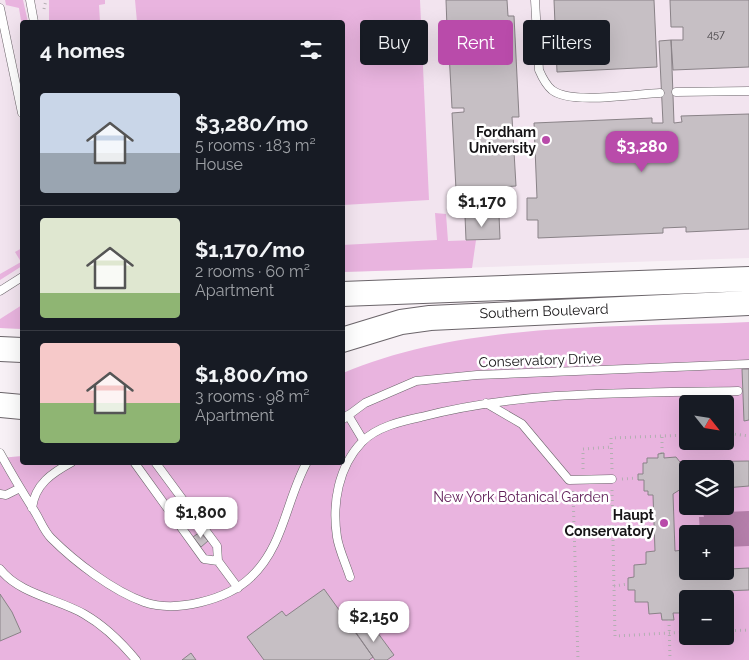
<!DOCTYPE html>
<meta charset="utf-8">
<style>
:root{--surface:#171b24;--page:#20242c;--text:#f1f3f6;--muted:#9ea1a6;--line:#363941;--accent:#b94baa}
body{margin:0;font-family:Raleway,sans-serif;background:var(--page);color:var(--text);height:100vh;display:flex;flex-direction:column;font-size:19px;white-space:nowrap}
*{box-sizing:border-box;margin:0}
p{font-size:16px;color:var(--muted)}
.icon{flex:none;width:28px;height:28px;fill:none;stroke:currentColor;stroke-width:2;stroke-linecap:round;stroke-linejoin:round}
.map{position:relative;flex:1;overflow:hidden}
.details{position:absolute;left:20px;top:20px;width:325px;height:445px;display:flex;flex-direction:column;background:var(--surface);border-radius:5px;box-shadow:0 5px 20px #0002}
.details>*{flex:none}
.top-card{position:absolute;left:360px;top:20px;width:314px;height:45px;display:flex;gap:10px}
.needle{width:32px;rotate:120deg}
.tools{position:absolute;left:679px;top:395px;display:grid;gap:10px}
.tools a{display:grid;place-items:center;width:55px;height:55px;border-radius:5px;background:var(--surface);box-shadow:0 5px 20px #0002;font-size:25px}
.price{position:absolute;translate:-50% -42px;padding:0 11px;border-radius:10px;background:#fff;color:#222;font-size:16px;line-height:32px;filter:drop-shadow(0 1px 2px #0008)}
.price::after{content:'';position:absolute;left:50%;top:30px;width:15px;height:11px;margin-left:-8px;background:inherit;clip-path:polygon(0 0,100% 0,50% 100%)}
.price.current{background:var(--accent);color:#fff}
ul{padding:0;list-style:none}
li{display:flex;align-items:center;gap:15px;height:125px;padding:0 20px}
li+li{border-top:1px solid var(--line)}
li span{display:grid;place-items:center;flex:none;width:140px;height:100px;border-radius:5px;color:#555}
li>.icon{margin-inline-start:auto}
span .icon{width:60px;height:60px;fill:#fffc;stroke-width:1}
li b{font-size:21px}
h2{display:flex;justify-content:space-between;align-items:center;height:60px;padding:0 20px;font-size:21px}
.chip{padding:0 18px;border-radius:5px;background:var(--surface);box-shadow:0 5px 20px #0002;font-size:18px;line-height:45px}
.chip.current{background:var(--accent);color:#fff}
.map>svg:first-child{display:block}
.built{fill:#f2e4ef}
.green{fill:#e9b4df;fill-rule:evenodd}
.water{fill:#b57fab}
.building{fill:#c6bfc4;stroke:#898287}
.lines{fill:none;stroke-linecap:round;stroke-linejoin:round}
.lane-casing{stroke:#6b656a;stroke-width:9}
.primary-casing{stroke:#6b656a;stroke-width:26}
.path{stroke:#b4aeb2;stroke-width:3;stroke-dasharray:1 4;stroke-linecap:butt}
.lane{stroke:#fff;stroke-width:8}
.primary{stroke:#fff;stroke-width:24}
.poi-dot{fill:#b94baa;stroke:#fff;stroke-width:2}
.labels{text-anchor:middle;stroke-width:5;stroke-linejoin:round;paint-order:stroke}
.number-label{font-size:11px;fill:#423f42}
.poi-label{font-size:14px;font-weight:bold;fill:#161416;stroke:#fff;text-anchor:end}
.street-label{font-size:14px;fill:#161416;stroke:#fff}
.park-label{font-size:14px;fill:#62215a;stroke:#fff}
</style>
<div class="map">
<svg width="749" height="660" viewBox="0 0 749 660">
<rect width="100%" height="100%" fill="#f8f1f6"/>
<path class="built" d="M0,0h749v258l-406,14 -1,-250h-320v307l-22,-1z"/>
<path class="green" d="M5,0h18l5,22h-6v5l-3,-19 -13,-3z
M49,0h56v4l-6,1 1,17h-51z
M135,0h285l9,200 -86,5 -1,-183h-205z
M435,213l11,1 2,27 28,-1 -4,28 -129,4 -1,-27 95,-5z
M22,248v18l-22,14v-6l21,-12 -6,-10z
M22,305v24l-22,-1v-9z
M749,322v338h-749v-202l22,-2v6h320l1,-89c124,-52 273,-45 406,-51zM688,404h37v37h-37zM688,469h37v37h-37zM688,534h37v37h-37zM688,599h37v37h-37z"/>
<path class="water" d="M749,511v35l-24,1v-13h-25l-1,-17h5l-1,-4z"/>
<path class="building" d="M446,0h61l1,16h6l5,101h-7l4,69 -60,4 -4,-77 12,-1v-4h-12l-4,-75 12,-1v-5l-13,1z
M554,0h100l3,67 -100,5z
M670,0h79v67l-76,3 -2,-30h12v-13h-12z
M671,40l3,83 8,-1 -1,-6 68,-2v115l-63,3v-5l-23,1v5l-125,5v-18h-11v-22h10l-3,-75 118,-5v5h11l-4,-82z
M499,215l1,24 -34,1 -1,-24z
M742,369h7v51l-5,1z
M664,453v5l12,-1 4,5 69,-1v25l-24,2v-19h-37v20h-7l-8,5 2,57 8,-1 1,13h4v8l61,-3v22l-52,2 1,7 -13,1 1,13h-13l1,7h-12l-1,-7 -12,1 -1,-12h-13v-12h-7v-12l6,-1v-12l12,-1v-12l9,-1 -2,-56h-5v-4h-4v-11h-6v-6h5v-11h4v-5h11v-4z
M200,532l8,9 -7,6 -8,-10z
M324,589l49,68 -4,3h-105l-17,-23 35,-26 4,5z
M0,594l12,18 9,20 -21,9z
M369,621l25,34 -7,5h-12l-20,-29z
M191,653l5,7h-14z"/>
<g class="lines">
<defs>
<path id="lane" d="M30,0l4,22
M535,0l4,70c3,7 7,15 13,20 19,15 83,4 108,3
M0,8l22,105
M676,92l73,-1
M0,291l22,-14
M486,403l36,21 47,56 43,-1
M348,415l15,25
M342,420l23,-17 51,-22 61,-6 272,-11
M0,453c11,20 23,40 35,59 5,8 9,19 16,26 24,24 62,53 93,64 32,11 83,-2 107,-25 33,-31 35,-77 56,-115
M134,462l70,97 14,2
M155,462l62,84 1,15 20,27
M0,494l6,1 14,-7
M32,508c3,-24 20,-35 40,-46
M0,569c19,25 58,30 84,45 21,12 37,28 52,46
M350,577c-4,-13 -11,-27 -13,-40 -5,-33 1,-70 25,-95 14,-15 40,-21 59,-25 103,-27 212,-24 317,-26"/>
<path id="primary" d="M342,294l407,-15
M342,340l59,-18 29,-4 319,-15
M0,349l22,1
M0,405l22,2"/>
</defs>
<use href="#lane" class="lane-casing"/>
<use href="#primary" class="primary-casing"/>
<path class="path" d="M44,9l2,-9
M725,433l24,3
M662,453v-17
M583,469v-20l28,-2
M612,469l-1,-31 77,-3
M622,479l16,-1
M612,490l3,146 73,-4
M573,491l5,169
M614,586l14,-2
M669,620l1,40
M725,631l24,-1"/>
<use href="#lane" class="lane"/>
<use href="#primary" class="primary"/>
</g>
<g class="poi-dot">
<circle cx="546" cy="140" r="5"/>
<circle cx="664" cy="523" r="5"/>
</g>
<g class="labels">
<g class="number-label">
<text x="716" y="38">457</text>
</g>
<g class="poi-label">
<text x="536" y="137">Fordham<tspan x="536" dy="16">University</tspan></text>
<text x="654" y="520">Haupt<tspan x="654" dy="16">Conservatory</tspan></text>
</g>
<g class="street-label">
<text transform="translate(544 311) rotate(-2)" y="5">Southern Boulevard</text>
<text transform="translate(540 360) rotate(-2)" y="5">Conservatory Drive</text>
</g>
<g class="park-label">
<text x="521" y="502">New York Botanical Garden</text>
</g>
</g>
</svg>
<div class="tools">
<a><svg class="needle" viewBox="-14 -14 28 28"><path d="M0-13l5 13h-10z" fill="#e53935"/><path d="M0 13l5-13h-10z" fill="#9ea1a6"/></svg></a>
<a><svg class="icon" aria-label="layers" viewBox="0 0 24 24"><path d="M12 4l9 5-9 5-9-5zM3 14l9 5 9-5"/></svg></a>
<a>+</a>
<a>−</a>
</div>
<b class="price current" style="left:642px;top:173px">$3,280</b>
<b class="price" style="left:482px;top:228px">$1,170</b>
<b class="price" style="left:201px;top:539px">$1,800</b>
<b class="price" style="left:374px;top:643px">$2,150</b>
<div class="top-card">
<a class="chip">Buy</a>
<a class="chip current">Rent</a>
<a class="chip">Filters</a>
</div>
<section class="details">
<h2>4 homes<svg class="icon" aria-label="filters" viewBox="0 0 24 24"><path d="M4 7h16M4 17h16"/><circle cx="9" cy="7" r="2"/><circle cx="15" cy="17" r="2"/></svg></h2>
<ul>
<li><span style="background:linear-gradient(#c9d6e8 60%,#9aa5b1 0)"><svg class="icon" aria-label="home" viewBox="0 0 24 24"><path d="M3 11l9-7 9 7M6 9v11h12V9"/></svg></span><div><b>$3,280/mo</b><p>5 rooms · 183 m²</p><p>House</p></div></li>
<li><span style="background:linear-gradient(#dfe7d0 75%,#8fb573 0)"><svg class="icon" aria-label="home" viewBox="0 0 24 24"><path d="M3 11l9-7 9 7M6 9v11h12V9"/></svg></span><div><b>$1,170/mo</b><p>2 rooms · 60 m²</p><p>Apartment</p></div></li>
<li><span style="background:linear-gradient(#f6c9c9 60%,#8fb573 0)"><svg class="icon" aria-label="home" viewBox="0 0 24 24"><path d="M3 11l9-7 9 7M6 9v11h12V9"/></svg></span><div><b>$1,800/mo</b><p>3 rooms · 98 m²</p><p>Apartment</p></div></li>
</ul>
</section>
</div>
